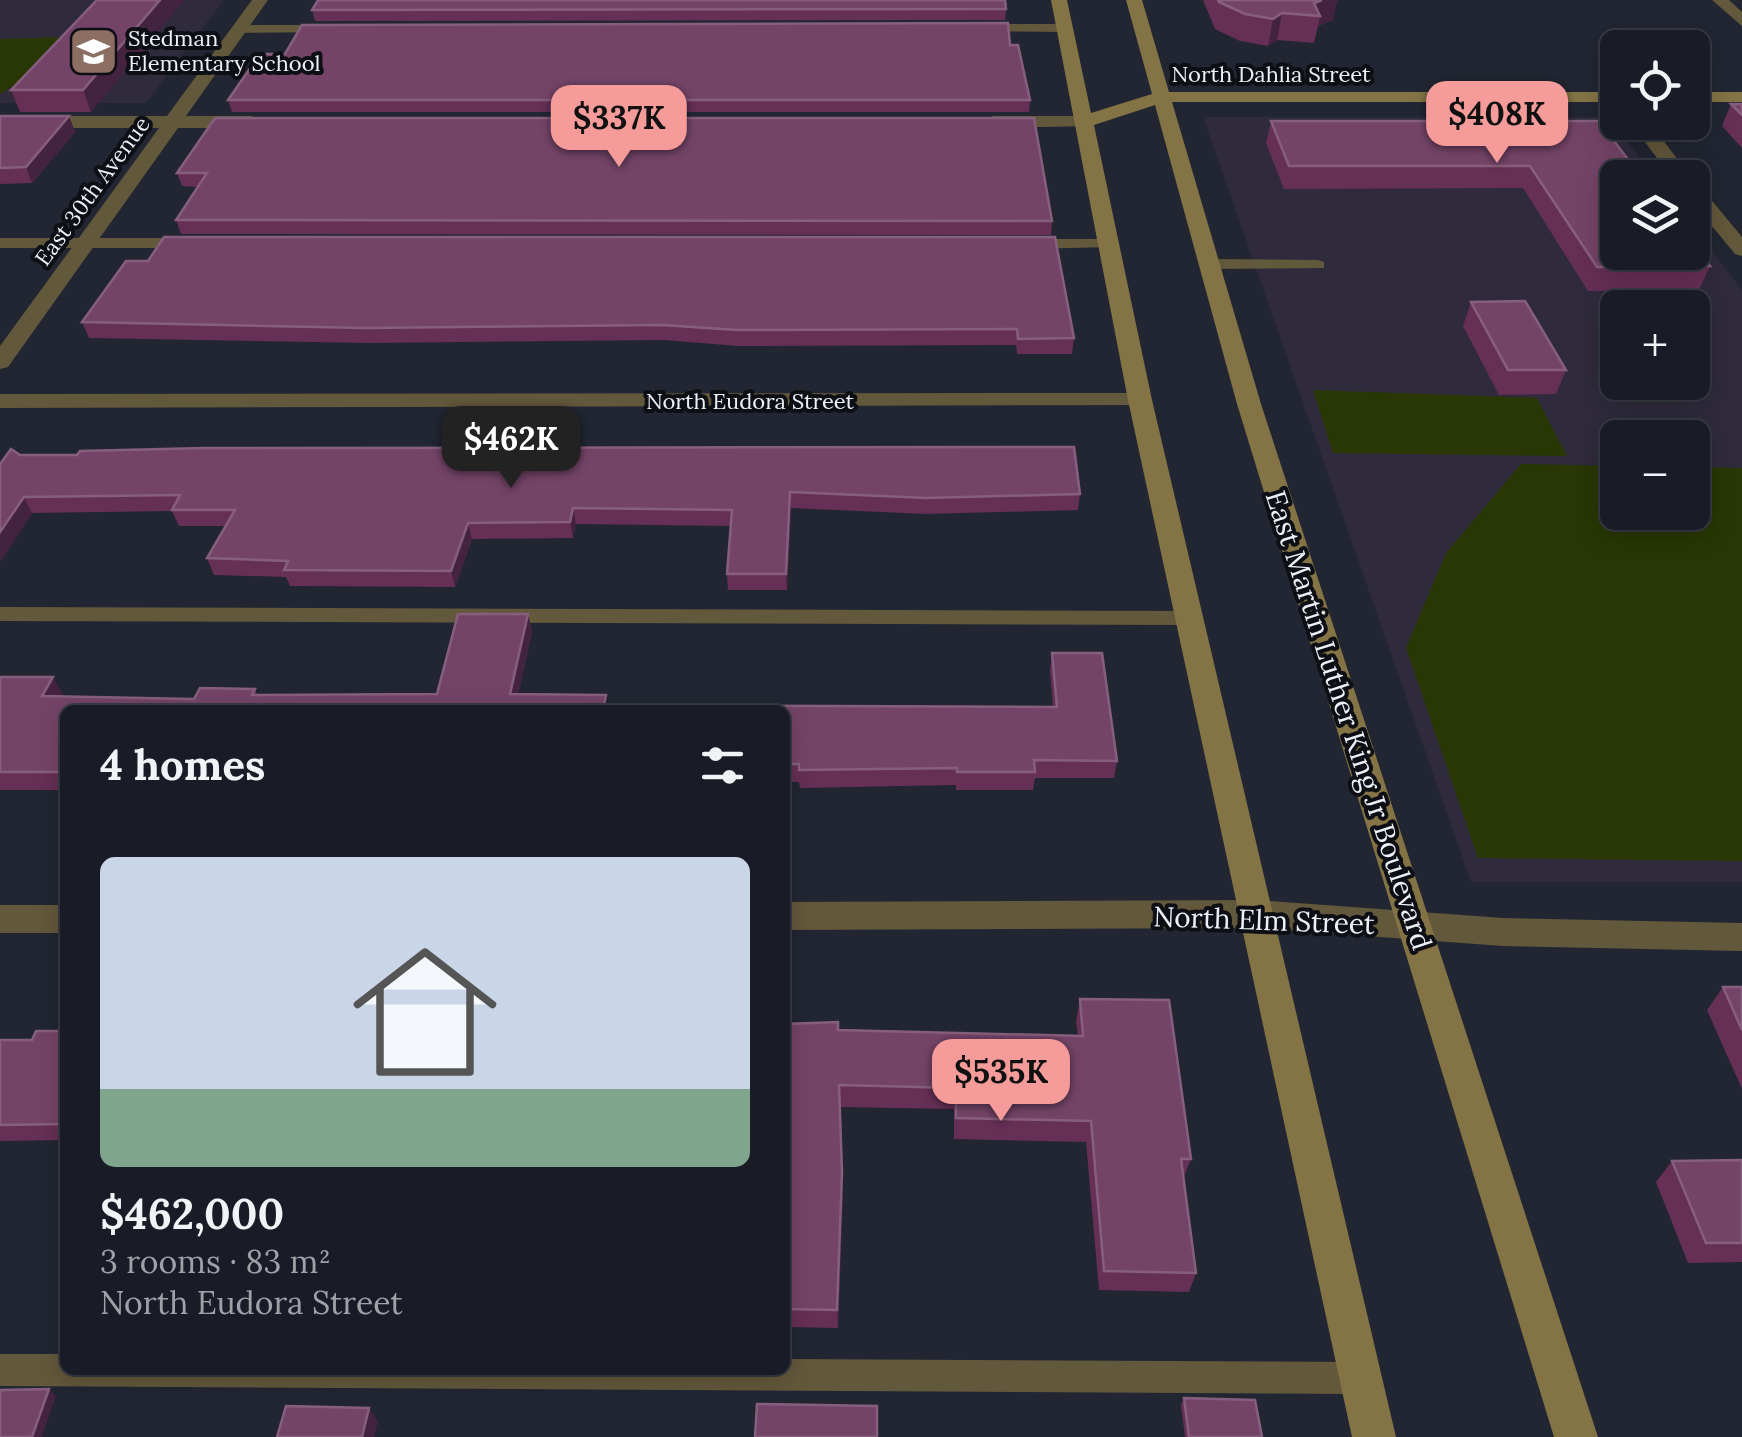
<!DOCTYPE html>
<meta charset="utf-8">
<style>
:root{--surface:#191c26;--page:#22252e;--text:#f1f3f6;--muted:#9fa1a7;--line:#373a43;--accent:#f59b99}
body{margin:0;font-family:Lora,serif;background:var(--page);color:var(--text);height:100vh;display:flex;flex-direction:column;font-size:38px;white-space:nowrap}
*{box-sizing:border-box;margin:0}
p{font-size:32px;color:var(--muted)}
.icon{flex:none;width:55px;height:55px;fill:none;stroke:currentColor;stroke-width:2;stroke-linecap:round;stroke-linejoin:round}
.map{position:relative;flex:1;overflow:hidden}
.panel{position:absolute;left:60px;top:705px;width:730px;height:670px;display:flex;flex-direction:column;background:var(--surface);border-radius:15px;box-shadow:0 5px 25px #0003,0 0 0 2px var(--line)}
.panel>*{flex:none}
.fabs{position:absolute;left:1600px;top:30px;display:grid;gap:20px}
.fabs a{display:grid;place-items:center;width:110px;height:110px;border-radius:15px;background:var(--surface);box-shadow:0 5px 25px #0003,0 0 0 2px var(--line);font-size:50px}
.price{position:absolute;translate:-50% -85px;padding:0 22px;border-radius:20px;background:var(--accent);color:#111;font-size:32px;line-height:65px;filter:drop-shadow(0 2px 5px #0008)}
.price::after{content:'';position:absolute;left:50%;top:60px;width:30px;height:22px;margin-left:-15px;background:inherit;clip-path:polygon(0 0,100% 0,50% 100%)}
.price.current{background:#222;color:#fff}
ul{padding:0;list-style:none}
li{display:grid;align-content:center;gap:20px;height:530px;padding:0 40px}
li+li{border-top:2px solid var(--line)}
li span{display:grid;place-items:center;height:310px;border-radius:15px;color:#555}
li>.icon{margin-inline-start:auto}
span .icon{width:180px;height:180px;fill:#fffc;stroke-width:1}
li b{font-size:42px}
h2{display:flex;justify-content:space-between;align-items:center;height:120px;padding:0 40px;font-size:42px}
.map>svg:first-child{display:block}
.education{fill:#2f2b3c;fill-rule:evenodd}
.green{fill:#283703}
.lines{fill:none;stroke-linecap:round;stroke-linejoin:round}
.lane{fill:#62583b;fill-rule:evenodd}
.street{fill:#62583b;fill-rule:evenodd}
.secondary{fill:#847445;fill-rule:evenodd}
.wall{fill:#662f56}
.shaded-wall{fill:#442340}
.building{fill:#744468;stroke:#875f7e;stroke-width:2.5}
.labels{text-anchor:middle;stroke-width:8;stroke-linejoin:round;paint-order:stroke}
.far-poi-label{font-size:22px;fill:#ecf0f8;stroke:#0d0f15;text-anchor:start}
.far-street-label{font-size:22px;fill:#ecf0f8;stroke:#0d0f15}
.street-label{font-size:28px;fill:#ecf0f8;stroke:#0d0f15}
</style>
<div class="map">
<svg width="1742" height="1437" viewBox="0 0 1742 1437">
<rect width="100%" height="100%" fill="#212632"/>
<path class="education" d="M0,0h224l-78,103h-146z
M1203,117h405l47,60 -37,1v74h74l1,-26 49,64v592h-271zM1618,308h74v74h-74zM1618,438h74v74h-74z"/>
<path class="green" d="M67,37l-31,35 -36,22v-55z
M1313,390l224,8 30,58 -234,-3z
M1521,464l96,2 1,46h74l1,-45 49,1v393l-264,-3 -72,-210 40,-95z"/>
<g class="lines">
<path class="lane" d="M978,24h88l6,4 -6,4 -92,-1 -2,-3z
M331,25l4,1v6l-96,1 -6,-4 6,-4z
M0,238h189l8,5 -8,5h-189z
M1108,239l6,2v6l-88,2 -8,-5 8,-5z
M1318,260l6,2v6l-117,1 -8,-5 8,-5z
M0,607l1189,4 11,7 -11,7 -1189,-4z
M0,1354h65v16h720v-11l576,3 11,5 5,11 -5,11 -11,5 -1361,-8z"/>
<path class="street" d="M252,0h16l-82,116h66l9,6 -9,6h-74l-170,239 -8,2v-23l159,-218h-159v-12h167z
M1712,0h17l13,12v14z
M1083,116l7,2v8l-97,2 -9,-6 9,-6z
M1630,122h19l43,56h-20z
M1692,183l7,2 43,52v19l-7,-2 -43,-52z
M1140,393l12,7 -4,5 -1148,3v-14z
M1256,900l247,18 239,5v28l-239,-5 -247,-18 -471,2v-28z
M0,905h65v28h-65z"/>
<path class="secondary" d="M1051,0h16l24,113 61,-19 -26,-94h16l27,92h449v10h-446l89,302 337,1033h-44l-317,-1033 -82,-299 -61,20 58,275 244,1037h-44l-224,-1037z
M1692,92h50v10h-50z"/>
</g>
<path class="wall" d="M97,0l-6,112h-71l-9,-22z
M1203,0h134l-4,20 -15,6 -4,17 -37,-3 -9,6 -28,-5 -25,-12z
M1006,9l-1,11 -690,1 -3,-11z
M1010,45l20,55 -1,12h-797l-4,-12z
M1731,104h11v44l-20,-22z
M0,116h69l6,16 -43,51 -32,1z
M215,118l837,103 -1,14 -870,-1 -5,-14 22,-33 -16,-1 -5,-13z
M1271,121h328l111,145 -11,24 -111,1 -65,-103 -239,1 -18,-46z
M1055,237l19,101 -2,16h-55l-1,-9 -278,1 -74,-6 -295,3 -280,-5 -7,-16z
M1471,302l95,68 -10,24 -57,1 -36,-69z
M20,455l1060,39 -2,16 -152,4 -135,-6 -4,82h-59l-1,-16 4,-48 -155,-2 -3,14 -101,1 -17,48 -165,-1 -4,-9 -72,-2 -7,-17 19,-32h-47l-7,-15 -140,2 -32,49v-98z
M528,614l4,18 -14,63 90,10 445,2 -3,-37 2,-17 65,108 -3,17h-79l-2,12h-77v-5l-156,3 -1,-6h-14v-72h-720v80h-65v-113l62,19 132,3 61,-10 2,6 180,-1z
M1723,987h19v102l-35,-79z
M1080,999l111,160 -8,20 13,94 -7,19 -90,-2 -13,-148 -132,-3v-30l-114,-2 3,85 -5,136 -53,-1v-303l53,6 240,6 -2,-15z
M65,1031v109l-65,1v-101h32z
M1742,1160v102l-54,1 -32,-81 16,-21z
M1184,1398l78,39h-77l-4,-32z"/>
<path class="shaded-wall" d="M160,0h24l-93,112 -8,-22z
M1322,0h15l-4,20 -15,6 2,-10 -6,-13z
M1282,13l-5,27 -9,6 5,-27z
M69,116l6,16 -43,51 -6,-16z
M790,492l1,16 -4,82 -1,-16z
M24,497l8,16 -32,49v-30z
M573,508l3,16 -3,14 -3,-16z
M468,523l4,16 -17,48 -4,-16z
M528,614l4,18 -17,78 -5,-16z
M53,677l10,18 -11,18 -10,-17z
M842,1172l1,20 -5,136 -1,-18z
M49,1389l7,7 -14,41h-10z
M369,1408l9,13 -4,16h-12z"/>
<path class="building" d="M97,0h63l-77,90h-72z
M318,0h687l1,9 -694,1z
M1218,0h104l-8,3 6,13 -38,-3 -9,6 -28,-5 -26,-12z
M1008,23l2,22h8l12,55h-802l32,-46h25l17,-29z
M1731,104h11v11z
M0,116h69l-43,51 -26,1z
M215,118h819l18,103 -876,-1 31,-47h-30z
M1271,121h328l43,57h-24v74h74v-8l18,22 -113,1 -67,-101h-241z
M164,237h891l19,101 -56,1 -1,-10 -280,1 -75,-5 -298,3 -282,-6 44,-61h22z
M1525,301l41,69h-58l-37,-68z
M1074,447l6,47 -154,4 -136,-6 -4,82h-59l5,-64 -159,-2 -3,14 -102,1 -17,48 -167,-1 4,-9 -81,-3 28,-48h-63l8,-15 -156,2 -24,35v-68l11,-15 9,6h57l3,-4 125,-3z
M458,614h70l-18,80 96,1 -2,10 453,2 -5,-54h50l15,108 -83,-1 1,12h-78v-4l-158,2v-6h-14v-54h-720v62h-65v-95h53l-11,19 152,3 6,-11 55,1 -3,6 185,-1z
M1723,987h19v43z
M1080,999l89,1 22,159h-10l15,114 -92,-2 -13,-150 -135,-3v-30l-117,-3 3,87 -5,138 -52,-1v-285l53,-2v8l245,6z
M36,1031h29v93l-65,1v-85h32z
M1742,1160v83h-36l-34,-82z
M49,1389l-17,48h-32v-47z
M1184,1398l71,2 7,37h-73z
M757,1404l120,2v31h-122z
M286,1406l83,2 -7,29h-85z"/>
<defs>
<symbol id="school-square" viewBox="-11 -11 22 22"><rect x="-9" y="-9" width="18" height="18" rx="4" fill="#8d6e63" stroke="#0d0f15"/><path d="M0-5L7-2L0 1L-7-2ZM-4 1L0 2.5L4 1V4Q0 6-4 4Z" fill="#fff"/></symbol>
</defs>
<g fill-rule="evenodd">
<use href="#school-square" x="66" y="24" width="55" height="55"/>
</g>
<g class="labels">
<g class="far-poi-label">
<text x="128" y="46">Stedman<tspan x="128" dy="25">Elementary School</tspan></text>
</g>
<g class="far-street-label">
<text x="1271" y="82">North Dahlia Street</text>
<text transform="translate(92 191) rotate(-54)" y="8">East 30th Avenue</text>
<text x="750" y="409">North Eudora Street</text>
</g>
<g class="street-label">
<text transform="translate(1349 720) rotate(72)" y="10">East Martin Luther King Jr Boulevard</text>
<text transform="translate(1264 920) rotate(2)" y="10">North Elm Street</text>
</g>
</g>
</svg>
<div class="fabs">
<a><svg class="icon" aria-label="locate" viewBox="0 0 24 24"><circle cx="12" cy="12" r="6"/><path d="M12 2v4M12 18v4M2 12h4M18 12h4"/></svg></a>
<a><svg class="icon" aria-label="layers" viewBox="0 0 24 24"><path d="M12 4l9 5-9 5-9-5zM3 14l9 5 9-5"/></svg></a>
<a>+</a>
<a>−</a>
</div>
<b class="price" style="left:1497px;top:166px">$408K</b>
<b class="price" style="left:619px;top:170px">$337K</b>
<b class="price current" style="left:511px;top:491px">$462K</b>
<b class="price" style="left:1001px;top:1124px">$535K</b>
<section class="panel">
<h2>4 homes<svg class="icon" aria-label="filters" viewBox="0 0 24 24"><path d="M4 7h16M4 17h16"/><circle cx="9" cy="7" r="2"/><circle cx="15" cy="17" r="2"/></svg></h2>
<ul>
<li><span style="background:linear-gradient(#c9d6e8 75%,#7fa58c 0)"><svg class="icon" aria-label="home" viewBox="0 0 24 24"><path d="M3 11l9-7 9 7M6 9v11h12V9"/></svg></span><div><b>$462,000</b><p>3 rooms · 83 m²</p><p>North Eudora Street</p></div></li>
</ul>
</section>
</div>
